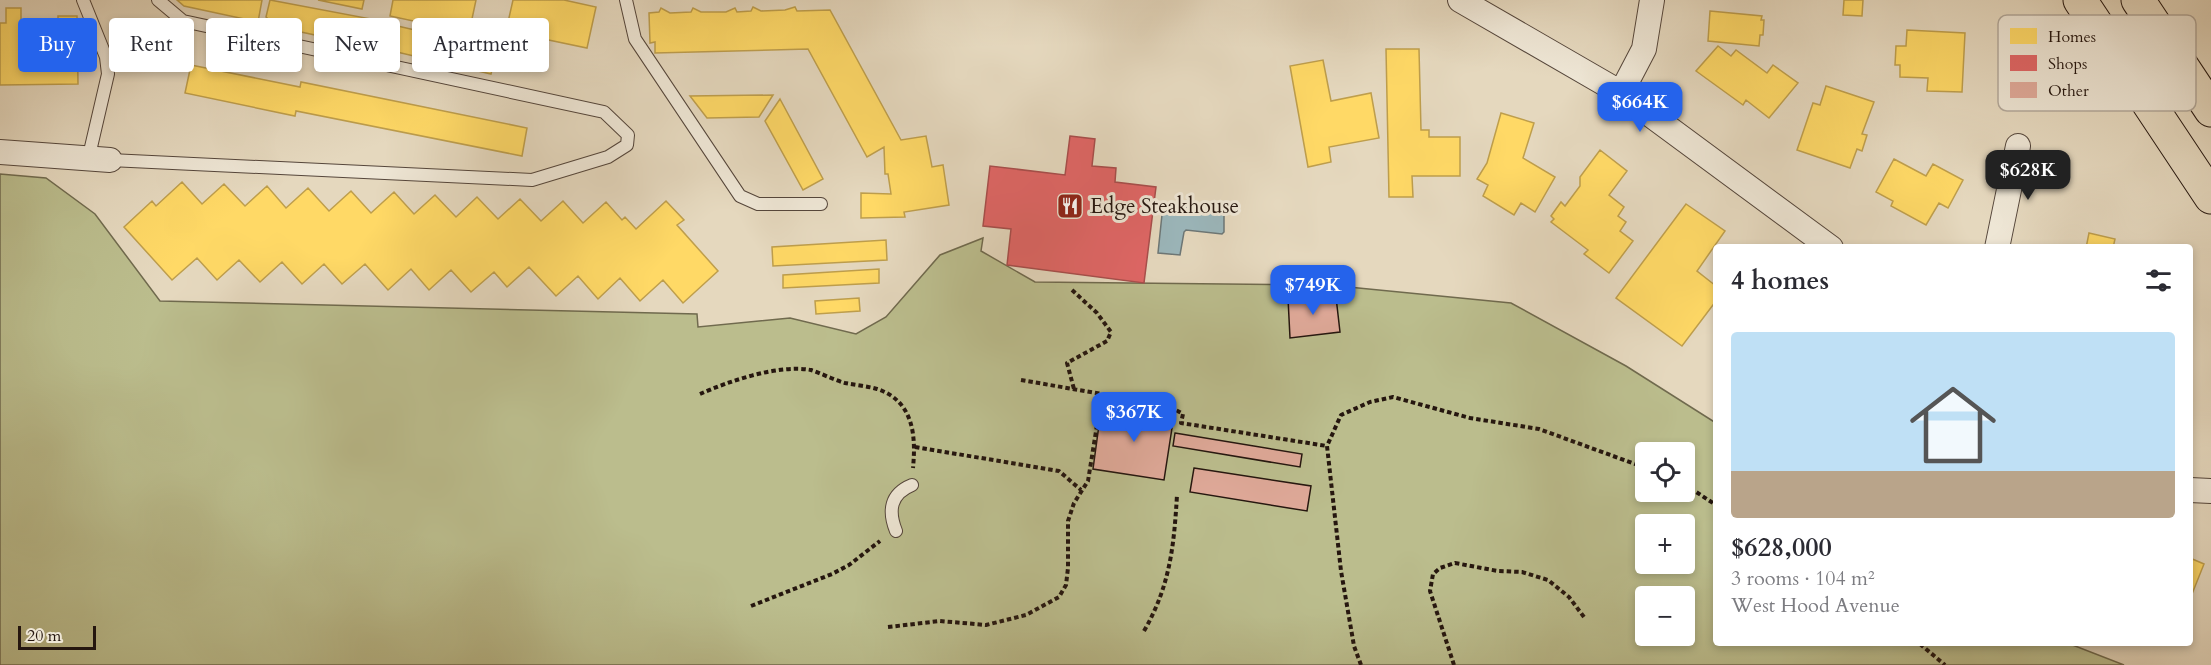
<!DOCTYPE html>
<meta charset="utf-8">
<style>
:root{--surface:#fff;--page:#f2f2f3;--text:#2b2b33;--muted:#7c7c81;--line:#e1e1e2;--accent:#2563eb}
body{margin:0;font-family:Cardo,serif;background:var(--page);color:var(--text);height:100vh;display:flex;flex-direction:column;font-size:22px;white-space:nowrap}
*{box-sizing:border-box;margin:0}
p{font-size:20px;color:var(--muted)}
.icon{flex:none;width:33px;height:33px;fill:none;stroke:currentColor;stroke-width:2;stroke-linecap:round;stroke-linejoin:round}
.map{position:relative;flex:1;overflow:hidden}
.sheet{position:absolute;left:1713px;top:244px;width:480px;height:402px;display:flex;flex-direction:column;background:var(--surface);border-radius:6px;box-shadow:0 3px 9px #0003}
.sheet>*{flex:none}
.hud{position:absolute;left:18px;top:18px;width:570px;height:54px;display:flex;gap:12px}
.tools{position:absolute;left:1635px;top:442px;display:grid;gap:12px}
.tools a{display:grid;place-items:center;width:60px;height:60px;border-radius:6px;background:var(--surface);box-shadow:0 3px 9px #0003;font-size:30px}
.scale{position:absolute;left:18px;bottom:15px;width:78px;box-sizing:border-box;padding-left:6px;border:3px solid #25160f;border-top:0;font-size:16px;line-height:21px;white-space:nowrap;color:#25160f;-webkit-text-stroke:4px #eee6d5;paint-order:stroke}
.price{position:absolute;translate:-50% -51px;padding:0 14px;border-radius:12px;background:var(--accent);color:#fff;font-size:20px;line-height:39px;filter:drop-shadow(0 2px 3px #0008)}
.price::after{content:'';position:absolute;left:50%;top:36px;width:18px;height:14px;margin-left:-9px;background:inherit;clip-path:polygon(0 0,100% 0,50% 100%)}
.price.on{background:#222;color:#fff}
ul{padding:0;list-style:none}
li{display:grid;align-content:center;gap:12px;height:318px;padding:0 18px}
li+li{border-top:2px solid var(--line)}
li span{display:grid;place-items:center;height:186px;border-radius:6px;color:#555}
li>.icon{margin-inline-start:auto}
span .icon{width:108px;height:108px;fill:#fffc;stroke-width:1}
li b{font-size:26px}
h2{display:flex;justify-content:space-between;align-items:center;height:72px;padding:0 18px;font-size:26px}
.pill{padding:0 21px;border-radius:6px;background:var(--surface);box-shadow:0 3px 9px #0003;font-size:21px;line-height:54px}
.pill.on{background:var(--accent);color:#fff}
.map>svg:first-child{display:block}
.green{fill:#bbbd8d;stroke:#706a4e;stroke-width:1.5;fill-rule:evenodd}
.water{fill:#9bb7bc;stroke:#6c7777;stroke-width:1.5}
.homes{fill:#ffd966;stroke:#be9e4c;stroke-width:1.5}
.shops{fill:#e06666;stroke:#a84e4c;stroke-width:1.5}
.building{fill:#dfa999;stroke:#25160f;stroke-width:1.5}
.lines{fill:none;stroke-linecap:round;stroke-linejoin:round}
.service-casing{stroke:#55463b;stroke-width:14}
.minor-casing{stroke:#55463b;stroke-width:26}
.motorway-casing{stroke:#25160f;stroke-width:35}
.path{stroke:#25160f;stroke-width:4;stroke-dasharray:4.5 3;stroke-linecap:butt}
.service{stroke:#eee6d5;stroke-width:12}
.minor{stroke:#eee6d5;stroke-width:24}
.motorway{stroke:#e5d8be;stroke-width:33}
.labels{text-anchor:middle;stroke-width:6;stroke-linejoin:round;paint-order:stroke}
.poi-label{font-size:21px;fill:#25160f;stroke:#eee6d5;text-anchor:start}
.key{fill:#eee6d5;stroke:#b2a89a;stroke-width:1.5}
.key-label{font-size:16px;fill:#25160f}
</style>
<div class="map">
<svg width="2211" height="665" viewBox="0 0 2211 665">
<rect width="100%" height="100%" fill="#e5d8be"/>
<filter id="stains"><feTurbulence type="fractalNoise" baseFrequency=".00333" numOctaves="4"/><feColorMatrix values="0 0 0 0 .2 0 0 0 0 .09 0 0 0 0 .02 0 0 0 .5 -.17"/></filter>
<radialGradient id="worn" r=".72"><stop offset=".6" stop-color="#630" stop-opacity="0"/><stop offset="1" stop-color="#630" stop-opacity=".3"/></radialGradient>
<path class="green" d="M0,174l46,4 49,36 65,87 537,13 1,13 92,-9 66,16 30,-17 54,-62 43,-17 -2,13 54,31 293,3 183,18 115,63 90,57v221h354l54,21h-2124zM1646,453h38v39h-38zM1646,525h38v39h-38zM1646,597h38v39h-38z"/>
<path class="water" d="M1163,205l61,7v20l-2,2 -36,-4 -2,2 -4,23 -22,-2z"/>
<path class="homes" d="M177,0h85l-4,22 -74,-16z
M270,0l101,19 -5,27 -88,-19 -12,-10z
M318,0h46l-2,9z
M476,0l-7,33 -79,-17 3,-16z
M513,0h51l32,7 -9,41 -81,-17z
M1844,0h19l-1,16 -19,-1z
M753,7l8,4 24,-1 10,-3 2,4 33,-1 71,130 25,-4 6,31 11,-2 6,40 -45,7 1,5 -44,1v-25l30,1 -3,-20h-3l-1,-27 -17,10 -59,-108 -153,4v-11l-5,1 -1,-30 10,-1 2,-4 9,5 21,-1 2,-4 8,4h25l9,-4 2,4 14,-1z
M6,8h15v15l37,-1v-6h19l1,68 -78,1v-62h6z
M1710,11l52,5 -1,4h3l-1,15h-3l-1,11 -51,-5z
M376,21l121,28 -6,25 -120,-28z
M1907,30l58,3 -3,59 -35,-1 1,-13 -28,-1v-12h-5l1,-19h10z
M1718,46l13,10 5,-6 31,23 6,-8 25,18 -29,35 -23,-18 -3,5 -47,-34z
M1386,49h33l2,81h8v7h31v39h-48l1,21h-24z
M1323,60l8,41 40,-8 8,45 -50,9 2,15 -23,5 -18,-101z
M191,65l109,22 1,-5 226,46 -5,28 -226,-45 -1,5 -110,-23z
M1826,86l48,16 -12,32 5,1 -5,16 -5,-2 -7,19 -53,-18 16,-47 7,2z
M773,95l-14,22 -52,1 -17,-22z
M780,99l43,80 -20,11 -38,-69z
M1501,113l33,10 -11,35 32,19 -20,35 -14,-9 -7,12 -31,-19 5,-11 -11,-6 10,-16z
M1600,150l27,21 -18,24 15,12 -6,9 8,6 -6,9 13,10 -24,32 -25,-19 4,-4 -37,-28 3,-3 -3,-3 10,-14 4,4 15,-20v-9z
M1894,159l32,17 7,-12 30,16 -15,28 -9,-5 -13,22 -35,-19 2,-5 -17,-9z
M182,182l20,22 22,-20 21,22 22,-20 19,22 22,-20 21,23 22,-20 20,22 23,-21 20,22 21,-19 21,22 21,-20 21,22 22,-20 21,22 22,-20 20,22 23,-21 16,18 3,-3 11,12 30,-28 18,19 -7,5 41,46 -35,32 -20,-23 -23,21 -20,-23 -22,21 -20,-23 -22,20 -27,-29 -22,20 -13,-15 -23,20 -20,-22 -22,20 -18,-21 -23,21 -23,-26 -23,20 -18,-20 -22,20 -20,-22 -22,20 -21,-22 -22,20 -20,-22 -25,22 -48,-53 28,-26 4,5z
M1686,204l39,27 -28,40 19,15v15l-34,45 -66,-48z
M2089,233l26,6 -2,9h-27z
M886,240l1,20 -114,6 -1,-19z
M879,269v14l-96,5v-13z
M859,298l1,13 -44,3 -1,-13z
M2190,558l14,6 -14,35z"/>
<path class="shops" d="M1070,136l25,3 -3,27 24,2 -1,14 41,5 -12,96 -137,-18 4,-36 -28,-3 7,-60 75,9z"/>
<path class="building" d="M1336,297l4,35 -50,6 -2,-40z
M1109,406l65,9 -10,65 -71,-11 6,-44 7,1z
M1175,433l127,21 -2,13 -127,-21z
M1194,468l117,18 -4,25 -117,-19z"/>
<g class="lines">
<defs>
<path id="service" d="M83,0l23,57 2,17 -20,86
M626,0l9,39 105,157 18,8h63
M110,160l422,20 76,-23 19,-12 1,-10 -24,-23 -421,-91 -25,-21
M896,531c-8,-20 -6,-37 16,-46"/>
<path id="minor" d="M1460,0l161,93 210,155
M1621,93l23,-44 8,-49
M0,152l110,8
M1997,248l21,-102
M2190,490l21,1"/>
<path id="motorway" d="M2080,0l131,197
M2138,0l73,110"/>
</defs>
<use href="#service" class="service-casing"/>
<use href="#minor" class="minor-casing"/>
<use href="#motorway" class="motorway-casing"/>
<path class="path" d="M1072,290l25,23 14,19 -4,9 -40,22 7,26
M1021,380l81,14
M700,394c29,-13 79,-30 111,-24 7,2 23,10 34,13 10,2 22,3 32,6 37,12 39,47 36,79
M915,447l144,24 22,19
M1684,484l32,21
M751,606l81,-32 17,-9 31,-24
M888,627l52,-6 46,4 40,-10 33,-18 7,-12 2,-17v-47l6,-18 14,-22 14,-87 72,15 9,5 -2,9 146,23
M1144,631c26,-45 30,-85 33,-136
M1920,644l25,21
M1361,665l-7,-19 -13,-75 -14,-125 14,-31 29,-13 23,-5 77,21 69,11 107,39
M1454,665l-24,-74 3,-17 7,-6 15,-5 43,8 24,1 26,8 21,17 15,20"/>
<use href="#service" class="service"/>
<use href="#minor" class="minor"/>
<use href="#motorway" class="motorway"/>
</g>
<defs>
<symbol id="restaurant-square" viewBox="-11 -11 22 22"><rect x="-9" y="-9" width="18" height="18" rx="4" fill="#8f2418" stroke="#eee6d5"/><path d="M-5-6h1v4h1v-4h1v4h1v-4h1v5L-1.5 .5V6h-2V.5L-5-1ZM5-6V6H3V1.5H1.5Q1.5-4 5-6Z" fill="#fff"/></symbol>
</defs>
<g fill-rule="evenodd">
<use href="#restaurant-square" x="1055" y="191" width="30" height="30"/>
</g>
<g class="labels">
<g class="poi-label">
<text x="1090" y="213">Edge Steakhouse</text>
</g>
</g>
<rect x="1998" y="15" width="198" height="96" rx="9" class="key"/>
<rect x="2010" y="28" width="27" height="16" fill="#ffd966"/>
<rect x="2010" y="55" width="27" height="16" fill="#e06666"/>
<rect x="2010" y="82" width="27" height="16" fill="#dfa999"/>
<g class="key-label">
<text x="2048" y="42">Homes</text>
<text x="2048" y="69">Shops</text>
<text x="2048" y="96">Other</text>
</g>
<rect width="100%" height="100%" filter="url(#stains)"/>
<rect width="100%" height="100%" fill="url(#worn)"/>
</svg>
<div class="tools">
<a><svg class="icon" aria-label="locate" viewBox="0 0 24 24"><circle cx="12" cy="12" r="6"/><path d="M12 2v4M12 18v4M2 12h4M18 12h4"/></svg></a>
<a>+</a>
<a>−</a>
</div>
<div class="scale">20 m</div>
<b class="price" style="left:1640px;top:133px">$664K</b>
<b class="price on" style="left:2028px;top:201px">$628K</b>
<b class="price" style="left:1313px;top:316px">$749K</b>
<b class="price" style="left:1134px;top:443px">$367K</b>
<div class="hud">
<a class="pill on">Buy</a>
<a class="pill">Rent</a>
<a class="pill">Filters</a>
<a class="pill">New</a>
<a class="pill">Apartment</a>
</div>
<section class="sheet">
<h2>4 homes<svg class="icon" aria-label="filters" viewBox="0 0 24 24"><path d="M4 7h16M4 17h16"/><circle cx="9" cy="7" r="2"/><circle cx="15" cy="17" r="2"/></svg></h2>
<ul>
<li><span style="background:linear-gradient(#bfe0f5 75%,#b9a48a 0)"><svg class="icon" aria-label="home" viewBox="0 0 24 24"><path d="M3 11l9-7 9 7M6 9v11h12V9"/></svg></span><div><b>$628,000</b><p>3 rooms · 104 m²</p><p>West Hood Avenue</p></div></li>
</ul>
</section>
</div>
